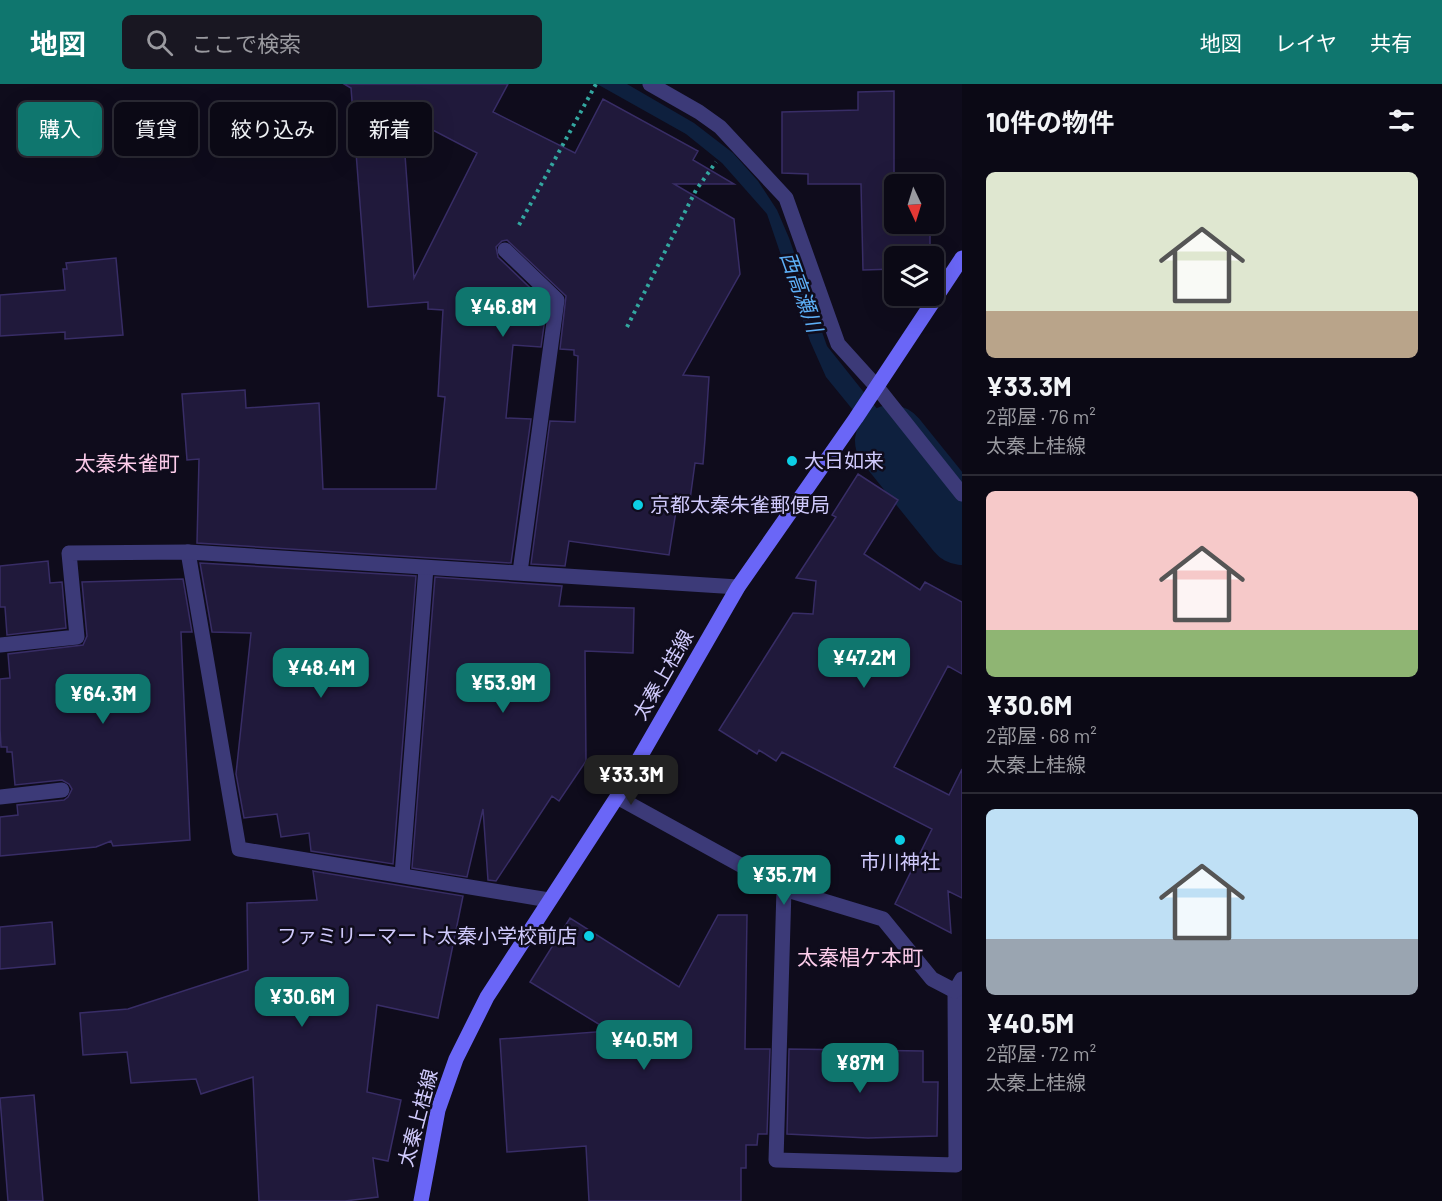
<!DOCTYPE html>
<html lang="ja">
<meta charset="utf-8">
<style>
:root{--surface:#0b0915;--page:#191722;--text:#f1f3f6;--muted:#9a9aa0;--line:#2b2a34;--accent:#0f766e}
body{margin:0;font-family:Barlow,"Noto Sans JP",sans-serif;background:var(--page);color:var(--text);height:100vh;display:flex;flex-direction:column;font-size:22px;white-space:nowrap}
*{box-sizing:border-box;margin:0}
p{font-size:20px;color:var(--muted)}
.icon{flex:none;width:33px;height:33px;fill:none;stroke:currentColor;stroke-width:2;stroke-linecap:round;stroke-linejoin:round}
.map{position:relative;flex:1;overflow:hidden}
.drawer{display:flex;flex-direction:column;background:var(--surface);width:480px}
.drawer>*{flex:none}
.banner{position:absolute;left:18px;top:18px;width:570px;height:54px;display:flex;gap:12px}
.needle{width:39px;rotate:176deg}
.fabs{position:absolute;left:884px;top:90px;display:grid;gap:12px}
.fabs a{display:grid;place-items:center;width:60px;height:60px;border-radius:9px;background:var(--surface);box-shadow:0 6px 24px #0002,0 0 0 2px var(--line);font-size:30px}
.price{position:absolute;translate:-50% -51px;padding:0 14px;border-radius:12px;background:var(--accent);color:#fff;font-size:20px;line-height:39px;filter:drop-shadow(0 2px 3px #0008)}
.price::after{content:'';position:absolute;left:50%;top:36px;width:18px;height:14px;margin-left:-9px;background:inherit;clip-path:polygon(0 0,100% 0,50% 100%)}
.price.on{background:#222;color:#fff}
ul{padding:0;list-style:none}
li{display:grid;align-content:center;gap:12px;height:318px;padding:0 24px}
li+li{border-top:2px solid var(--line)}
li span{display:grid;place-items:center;height:186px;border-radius:9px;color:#555}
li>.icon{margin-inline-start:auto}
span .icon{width:108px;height:108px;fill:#fffc;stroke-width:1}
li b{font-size:26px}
h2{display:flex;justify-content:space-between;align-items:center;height:72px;padding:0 24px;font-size:26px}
.tag{padding:0 21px;border-radius:9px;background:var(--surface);box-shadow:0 6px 24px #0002,0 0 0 2px var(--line);font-size:21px;line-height:54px}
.tag.on{background:var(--accent);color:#fff}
header{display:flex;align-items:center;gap:36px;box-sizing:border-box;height:84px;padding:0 30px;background:var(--accent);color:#fff}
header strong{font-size:28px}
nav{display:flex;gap:33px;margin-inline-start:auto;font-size:21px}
.search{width:420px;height:54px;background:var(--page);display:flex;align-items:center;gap:15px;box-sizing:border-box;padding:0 21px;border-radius:9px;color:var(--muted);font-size:22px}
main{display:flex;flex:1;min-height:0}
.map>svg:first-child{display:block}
.water{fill:#0e203e}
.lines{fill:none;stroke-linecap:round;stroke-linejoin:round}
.river{stroke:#0e203e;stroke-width:72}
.building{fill:#20193b;stroke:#382d66;stroke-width:1.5;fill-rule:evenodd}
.path{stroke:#33a7a0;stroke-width:4;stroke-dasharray:3 4.5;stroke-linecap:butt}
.lane{stroke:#3c3a78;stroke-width:15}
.street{stroke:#3c3a78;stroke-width:15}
.secondary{stroke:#6a66f7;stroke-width:15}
.poi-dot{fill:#0ccfe5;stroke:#0f0c1c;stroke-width:2}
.labels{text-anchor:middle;stroke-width:5;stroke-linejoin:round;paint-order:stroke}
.poi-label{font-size:20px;fill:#d0cafc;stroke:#0f0c1c;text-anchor:start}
.street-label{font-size:20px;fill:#d0cafc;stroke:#0f0c1c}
.water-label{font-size:21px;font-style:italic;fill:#5daff6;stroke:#0f0c1c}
.neighbourhood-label{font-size:21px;fill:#fcccea;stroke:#0f0c1c}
</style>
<header>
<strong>地図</strong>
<div class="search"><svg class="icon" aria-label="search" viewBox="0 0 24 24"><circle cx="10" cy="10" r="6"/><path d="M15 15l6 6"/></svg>ここで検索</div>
<nav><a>地図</a><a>レイヤ</a><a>共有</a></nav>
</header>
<main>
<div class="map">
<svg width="962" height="1117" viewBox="0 0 962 1117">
<rect width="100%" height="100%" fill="#0f0c1c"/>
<path class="water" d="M597,0h30l67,39 39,30 25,28 19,29 12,28 38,108 133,167 -14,11 -120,-147 -16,-36 -43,-127 -45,-51 -36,-29z"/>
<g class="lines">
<path class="river" d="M891,357l71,88"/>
</g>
<path class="building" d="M344,0h164l-15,28 82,41 28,-54 95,52 -5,9 41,24h-60l60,35 6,55 -57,101 26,2 -4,62 -2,25 -8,-1 -6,44 -12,-2 -8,50 -100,-14 -4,25 -34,-2 19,-143 25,1 3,-66 -4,-1v-5l-14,-1 6,-53 -59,-56 -5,1 -6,6 2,10 49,47 -6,43 -28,-2 -7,73 25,1 -20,144 -314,-20 2,-84 -12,1 -5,-66 63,-4 1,18 73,-5 4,86h113l9,-92 -7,-1 5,-86 -15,-1v-7l-60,5 -17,-219zM402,30l75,39 -63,125z
M894,7v133h39v-36h5v41l-8,1v15l-14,1 1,10h-23v13l-31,1 -2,-86h-53v-10l-26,-1v-61l76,-2v-18z
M116,174l7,77 -58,4v-7l-65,4v-41l65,-5 -2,-21h4l-1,-6z
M858,390l40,26 -34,54 56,36 5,-8 37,20v72l-14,-8 -54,101 55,28 13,-26v129l-14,-7 3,42 -56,-29 37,-75 -150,-77 -6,9 -17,-11 -2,4 -38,-24 74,-117 20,1 3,-33 -20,-3 40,-61 -4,-2z
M48,477l2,22 12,-1 4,46 -59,7 -2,-28h-5v-41z
M200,479l216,13 -23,288 -82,-13 -2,-18 -28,4 -4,-23 -33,4 -8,-44 15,-141 -39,-1z
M435,493l127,9 -3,20 75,2 -1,45 -48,-2 1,110 -27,40 -7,-5 -56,85 -8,-1 -5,-71 -16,68 -55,-9z
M183,495l9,53h-11l9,208 -77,6 -2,-5 -15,6 -96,9v-39l18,-2 -1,-10 47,-5 4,-3 4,-8 -3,-5 -7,-4 -47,5 -3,-33h-5v-5h-6l-1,-18v-50l10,-1 -2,-24 75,-9 4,-9 -5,-54z
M313,787l150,25 -25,122 -61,-13 -10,87 34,8 -13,61 -15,-3 5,39 -33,4h-86l-6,-124 -52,17 -5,-15 -65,4 -4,-31 -44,3 -3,-42 48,-4 120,-39 -1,-67 70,-3z
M718,831h29l-2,134h25l-3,85h-9l-1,11h-11v23h-5v33h-152l-3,-55 -79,6 -7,-113 110,-8 -80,-49 40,-64 109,69z
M52,838l3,42 -55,5v-42z
M789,965l134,2v31h15l-1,54 -69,2 -81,-4z
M34,1011l9,106h-35l-8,-103z"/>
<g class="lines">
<path class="path" d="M519,141l77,-141
M627,243l69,-137 20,-28"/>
<path class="lane" d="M650,0l49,28 21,15 66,71 52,146 38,42
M505,166l52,50 -37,272
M188,468l51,297 310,51
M0,713l62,-7
M402,791l24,-307
M784,805l-8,271 180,5 -1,-174"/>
<path class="street" d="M876,302l86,108
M0,561l77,-8 -8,-84 119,-1 550,35
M617,713l167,92 99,30 49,60 23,12 7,-12"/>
<path class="secondary" d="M421,1117l17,-91 18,-51 31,-62 130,-200 121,-210 118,-169 106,-160"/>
</g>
<g class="poi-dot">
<circle cx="792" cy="377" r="6"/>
<circle cx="638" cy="421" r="6"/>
<circle cx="900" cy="756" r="6"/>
<circle cx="589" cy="852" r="6"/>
</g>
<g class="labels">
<g class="poi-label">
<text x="804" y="384">大日如来</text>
<text x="650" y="428">京都太秦朱雀郵便局</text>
<text x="900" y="785" text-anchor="middle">市川神社</text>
<text x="577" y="859" text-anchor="end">ファミリーマート太秦小学校前店</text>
</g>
<g class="street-label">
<text transform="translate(663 591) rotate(-60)" y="7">太秦上桂線</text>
<text transform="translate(418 1034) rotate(-75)" y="7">太秦上桂線</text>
</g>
<g class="water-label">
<text transform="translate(801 208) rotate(70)" y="7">西高瀬川</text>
</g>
<g class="neighbourhood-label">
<text x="127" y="387">太秦朱雀町</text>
<text x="860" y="881">太秦椙ケ本町</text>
</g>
</g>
</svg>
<div class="fabs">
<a><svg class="needle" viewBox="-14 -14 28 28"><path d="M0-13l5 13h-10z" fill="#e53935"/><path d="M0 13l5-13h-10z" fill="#9a9aa0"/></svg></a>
<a><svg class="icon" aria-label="layers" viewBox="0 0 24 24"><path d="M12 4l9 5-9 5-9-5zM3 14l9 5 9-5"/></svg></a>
</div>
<b class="price" style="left:503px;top:254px">¥46.8M</b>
<b class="price" style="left:864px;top:605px">¥47.2M</b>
<b class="price" style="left:321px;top:615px">¥48.4M</b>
<b class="price" style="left:503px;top:630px">¥53.9M</b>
<b class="price" style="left:103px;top:641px">¥64.3M</b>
<b class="price on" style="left:631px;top:722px">¥33.3M</b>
<b class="price" style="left:784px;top:822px">¥35.7M</b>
<b class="price" style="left:302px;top:944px">¥30.6M</b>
<b class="price" style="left:644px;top:987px">¥40.5M</b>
<b class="price" style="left:860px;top:1010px">¥87M</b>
<div class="banner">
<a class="tag on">購入</a>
<a class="tag">賃貸</a>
<a class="tag">絞り込み</a>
<a class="tag">新着</a>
</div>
</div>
<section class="drawer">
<h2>10件の物件<svg class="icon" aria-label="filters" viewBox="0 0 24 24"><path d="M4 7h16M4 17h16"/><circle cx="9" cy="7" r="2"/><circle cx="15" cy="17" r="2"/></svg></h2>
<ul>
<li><span style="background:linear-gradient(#dfe7d0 75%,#b9a48a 0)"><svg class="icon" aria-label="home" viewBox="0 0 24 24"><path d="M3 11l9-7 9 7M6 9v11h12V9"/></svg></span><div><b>¥33.3M</b><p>2部屋 · 76 m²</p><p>太秦上桂線</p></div></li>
<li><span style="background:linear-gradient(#f6c9c9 75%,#8fb573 0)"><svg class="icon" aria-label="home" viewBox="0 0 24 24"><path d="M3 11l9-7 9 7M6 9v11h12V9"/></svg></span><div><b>¥30.6M</b><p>2部屋 · 68 m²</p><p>太秦上桂線</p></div></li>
<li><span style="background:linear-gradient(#bfe0f5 70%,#9aa5b1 0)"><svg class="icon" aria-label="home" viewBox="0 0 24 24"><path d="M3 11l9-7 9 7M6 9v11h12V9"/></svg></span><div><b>¥40.5M</b><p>2部屋 · 72 m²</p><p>太秦上桂線</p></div></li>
</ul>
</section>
</main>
